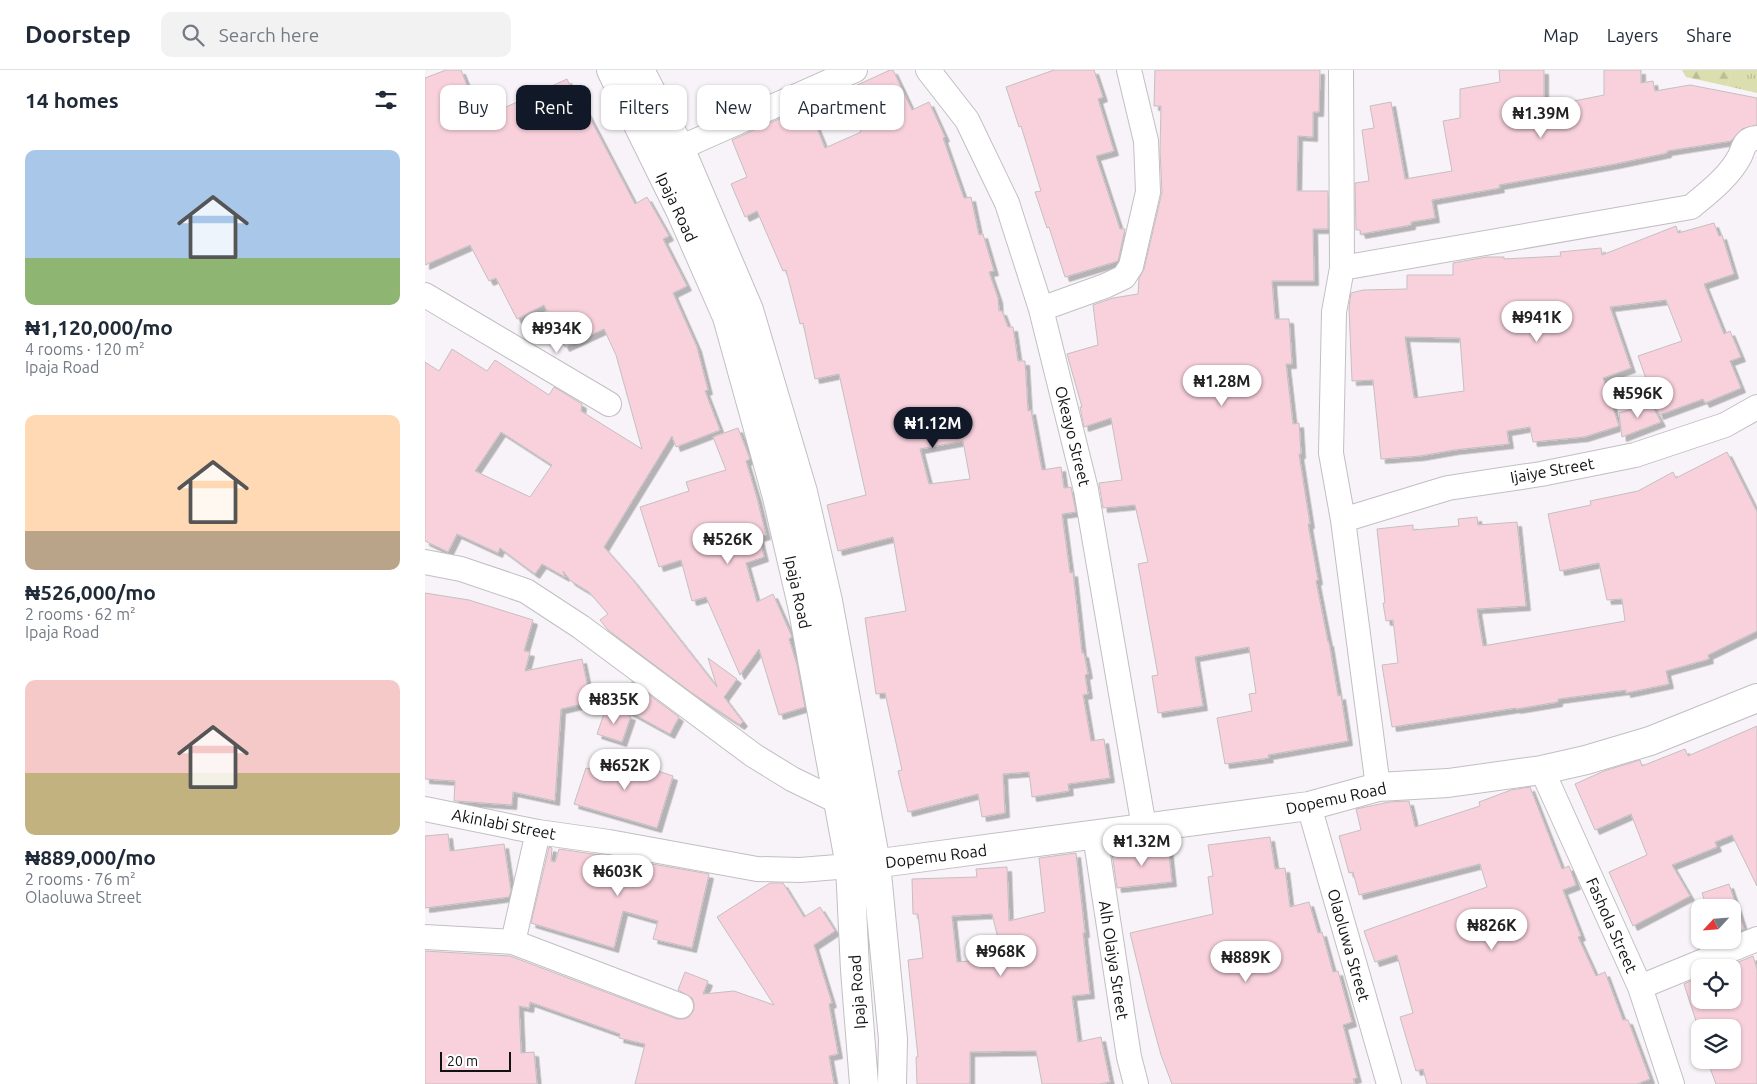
<!DOCTYPE html>
<meta charset="utf-8">
<style>
:root{--surface:#fff;--page:#f2f2f3;--text:#1f2937;--muted:#747a83;--line:#e0e1e3;--accent:#111827}
body{margin:0;font-family:Ubuntu,sans-serif;background:var(--page);color:var(--text);height:100vh;display:flex;flex-direction:column;font-size:19px;white-space:nowrap}
*{box-sizing:border-box;margin:0}
p{font-size:16px;color:var(--muted)}
.icon{flex:none;width:28px;height:28px;fill:none;stroke:currentColor;stroke-width:2;stroke-linecap:round;stroke-linejoin:round}
.map{position:relative;flex:1;overflow:hidden}
.details{display:flex;flex-direction:column;background:var(--surface);width:425px}
.details>*{flex:none}
.top-card{position:absolute;left:15px;top:15px;width:475px;height:45px;display:flex;gap:10px}
.needle{width:32px;rotate:244deg}
.tools{position:absolute;left:1266px;top:829px;display:grid;gap:10px}
.tools a{display:grid;place-items:center;width:50px;height:50px;border-radius:10px;background:var(--surface);box-shadow:0 1px 4px #0004;font-size:25px}
.scale{position:absolute;left:15px;bottom:12px;width:71px;box-sizing:border-box;padding-left:5px;border:2px solid #121113;border-top:0;font-size:14px;line-height:18px;white-space:nowrap;color:#121113;-webkit-text-stroke:4px #fff;paint-order:stroke}
.price{position:absolute;translate:-50% -42px;padding:0 11px;border-radius:18px;background:#fff;color:#222;font-size:16px;line-height:32px;filter:drop-shadow(0 1px 2px #0008)}
.price::after{content:'';position:absolute;left:50%;top:30px;width:15px;height:11px;margin-left:-8px;background:inherit;clip-path:polygon(0 0,100% 0,50% 100%)}
.price.current{background:var(--accent);color:#fff}
ul{padding:0;list-style:none}
li{display:grid;align-content:center;gap:10px;height:265px;padding:0 25px}
li span{display:grid;place-items:center;height:155px;border-radius:10px;color:#555}
li>.icon{margin-inline-start:auto}
span .icon{width:90px;height:90px;fill:#fffc;stroke-width:1}
li b{font-size:21px}
h2{display:flex;justify-content:space-between;align-items:center;height:60px;padding:0 25px;font-size:21px}
.pill{padding:0 18px;border-radius:10px;background:var(--surface);box-shadow:0 1px 4px #0004;font-size:18px;line-height:45px}
.pill.current{background:var(--accent);color:#fff}
header{display:flex;align-items:center;gap:30px;box-sizing:border-box;height:70px;padding:0 25px;background:var(--surface);border-bottom:1px solid var(--line)}
header strong{font-size:24px}
nav{display:flex;gap:28px;margin-inline-start:auto;font-size:18px}
.search{width:350px;height:45px;background:var(--page);display:flex;align-items:center;gap:12px;box-sizing:border-box;padding:0 18px;border-radius:10px;color:var(--muted);font-size:19px}
main{display:flex;flex:1;min-height:0}
.map>svg:first-child{display:block}
.grass{fill:url(#grass-tufts)}
.forest{fill:url(#forest-firs)}
.building{fill:#f8d1dc;stroke:#c5bfc0;fill-rule:evenodd;filter:url(#shadow)}
.lines{fill:none;stroke-linecap:round;stroke-linejoin:round}
.street-casing{stroke:#c2bfc3;stroke-width:26}
.secondary-casing{stroke:#c2bfc3;stroke-width:30}
.street{stroke:#fff;stroke-width:24}
.secondary{stroke:#fff;stroke-width:28}
.labels{text-anchor:middle;stroke-width:4;stroke-linejoin:round;paint-order:stroke}
.street-label{font-size:16px;fill:#121113;stroke:#fff}
</style>
<header>
<strong>Doorstep</strong>
<div class="search"><svg class="icon" aria-label="search" viewBox="0 0 24 24"><circle cx="10" cy="10" r="6"/><path d="M15 15l6 6"/></svg>Search here</div>
<nav><a>Map</a><a>Layers</a><a>Share</a></nav>
</header>
<main>
<section class="details">
<h2>14 homes<svg class="icon" aria-label="filters" viewBox="0 0 24 24"><path d="M4 7h16M4 17h16"/><circle cx="9" cy="7" r="2"/><circle cx="15" cy="17" r="2"/></svg></h2>
<ul>
<li><span style="background:linear-gradient(#a9c7e8 70%,#8fb573 0)"><svg class="icon" aria-label="home" viewBox="0 0 24 24"><path d="M3 11l9-7 9 7M6 9v11h12V9"/></svg></span><div><b>₦1,120,000/mo</b><p>4 rooms · 120 m²</p><p>Ipaja Road</p></div></li>
<li><span style="background:linear-gradient(#ffd9b3 75%,#b9a48a 0)"><svg class="icon" aria-label="home" viewBox="0 0 24 24"><path d="M3 11l9-7 9 7M6 9v11h12V9"/></svg></span><div><b>₦526,000/mo</b><p>2 rooms · 62 m²</p><p>Ipaja Road</p></div></li>
<li><span style="background:linear-gradient(#f6c9c9 60%,#c2b280 0)"><svg class="icon" aria-label="home" viewBox="0 0 24 24"><path d="M3 11l9-7 9 7M6 9v11h12V9"/></svg></span><div><b>₦889,000/mo</b><p>2 rooms · 76 m²</p><p>Olaoluwa Street</p></div></li>
</ul>
</section>
<div class="map">
<svg width="1332" height="1014" viewBox="0 0 1332 1014">
<defs>
<pattern id="grass-tufts" width="24" height="20" patternUnits="userSpaceOnUse" patternTransform="scale(1.25)"><rect width="24" height="20" fill="#dbdeae"/><path d="M3 7l-1-3M5 7V3M7 7l1-3M15 17l-1-3M17 17v-4M19 17l1-3" fill="none" stroke="#bbbd95"/></pattern>
<pattern id="forest-firs" width="22" height="20" patternUnits="userSpaceOnUse" patternTransform="scale(1.25)"><rect width="22" height="20" fill="#dbdeae"/><path d="M5 1l3.5 6h-7zM16 11l3.5 6h-7z" fill="#bbbd95"/></pattern>
<filter id="shadow"><feDropShadow dx="4.5" dy="4.5" stdDeviation="0" flood-color="#0004"/></filter>
</defs>
<rect width="100%" height="100%" fill="#f7f3f8"/>
<path class="grass" d="M1307,0h25v23l-30,-7z"/>
<path class="forest" d="M1257,0h50l-5,16 -41,-9z"/>
<path class="building" d="M21,0h15l19,49 87,-40 12,26 3,-2 53,101 12,-7 22,39 -6,3 24,47 -14,7 24,54 11,43 -3,1 15,39 -44,17 -4,-11 -68,111 29,33 84,107 -9,-29 29,21 -13,18 19,25 -3,3 -48,-32 -84,-63 -8,-10 8,-6 -19,-22 -18,-11 -8,-10 2,6 -23,-13 -7,10 -35,-26 -2,5 -41,-19 -9,18 -23,-11v-179l14,9 13,-22 35,22 8,-11 54,35 5,-8 28,17 -1,7 61,38 -26,-94 -12,-26 -39,18 -21,-42 -27,14 -21,-41 -7,3 -19,-36 -45,20v-187zM76,362l51,33 -22,32 -55,-26z
M465,0h3l19,40 17,-8 16,35 -2,1 21,60 7,-1 8,38 4,-1 11,37 -5,1 9,26 1,13h3l6,16h5l5,34h7l3,50 3,-1 11,60 19,-3 3,21 7,-1 5,25 -14,2 8,59 3,-1 9,81h2l4,21 -3,1 3,19 -5,1 8,46 13,-2 6,39 -42,6 1,7 -37,6 -3,-25 -26,2 2,39 -23,4 -4,-23 -70,18 -10,-41 4,-1 -17,-77 -9,1 -11,-76 41,-7 -13,-74 -55,14 -11,-46 39,-10 -27,-121 -24,5 -12,-56 -3,1 -14,-54 -3,1 -26,-60 -12,6 -14,-33 16,-7 -15,-37 76,-34 17,42 36,-16 -19,-40zM538,371l7,38 -41,5 -9,-35z
M629,0h40l9,27 -5,2 16,52 -18,5 24,73h5l-7,32 -53,16 -16,-50 -2,1 -12,-36 6,-1 -20,-65 -2,1 -13,-40z
M730,0h165l-1,42h-6v25l-15,-1 -1,55h31v38h-15l1,52h-42l3,38h14l3,45h-6l7,60 6,-1 2,31h-2l11,70h-2l10,56 -2,1 12,61h1l9,54 3,-1 7,46 -80,14 1,3 -44,6 -8,-46 35,-7 -3,-17 7,-1 -7,-46 -54,10 8,49 -45,7 -6,-37 6,-1 -20,-111 10,-2 -13,-57 -32,3 -4,-25 23,-3 -11,-62 -27,9 -4,-20h2l-15,-53 31,-9 -5,-40 20,-7 25,-4 1,-16 5,-9 18,-77 -2,-41 1,-45h-7z
M1074,0h45v37l60,-12v-25h37v13l12,-2 2,10 35,-6 67,13v27l-15,4 -11,12 -64,10v2l-52,11 -116,21 1,3 -68,12 3,18 -24,4v3l-50,9 -1,-4h-4l-1,-47 14,-2 -7,-51 12,-2 -4,-22 21,-4 14,77 47,-8 -9,-50 17,-3v-29l40,-7z
M1289,153l5,13 3,-1 12,39 -30,10 20,50 6,-3 11,26 -11,4 11,27 -36,15 -2,-4 -44,16 -21,-59 44,-15 -16,-41 -56,7 21,61 -28,10 16,48 -35,11 -51,5 -3,-15 -23,4 2,13 -55,6 -34,6 -39,3 -8,-79 -21,1 -3,-74 2,-14 12,-3 44,-1v-14h46v-12l33,-6h18v2l57,-3 -1,-4 41,-4 1,7 74,-29 2,7zM980,267l55,1 4,53 -50,7z
M1226,333l10,19 -39,15 -3,-24z
M313,358l12,31 -4,2 11,37 9,37 -7,2 5,20 -18,6 11,39 16,-8 19,43 -3,2 8,26 8,42 -26,8 -20,-66 -19,26 -34,-78 -14,4 -11,-41 -22,7 -19,-60 49,-16 -3,-9 40,-12 -13,-33z
M1302,382l30,60v119l-49,24 1,4 -43,12 3,13 -43,9v-3l-68,9v3l-42,7v-1l-124,19 -10,-62 16,-2 -5,-43 -7,1 -3,-18h2l-8,-74 36,-4v5l46,-4 -1,-7 19,-2 1,8 39,-3 9,84 -49,3 6,37 142,-25 -3,-22 -15,1 -8,-37 -39,8 -12,-57 43,-9 -1,-4 48,-10 35,-19 3,6z
M0,523l44,7 64,20 -9,31 6,1 -5,19 57,-12 9,43 -30,7 -6,92 -42,-9 -1,13 -56,-4h-2l1,-20 -30,-2z
M207,612l47,35 -9,17 -51,-28z
M181,638l25,8 -9,26 -25,-8z
M1332,656v160l-25,-51 -17,7 2,5 -45,18 18,31 -57,30 -24,-54 38,-17 -16,-41 -36,16 -20,-46 29,-13 36,-11 2,6 43,-17 3,7z
M182,684l66,22 -16,52 -83,-24 12,-36 16,3z
M1105,717l32,82 7,-3 7,19 -13,5 18,46 -3,1 18,39 9,-4 18,48h5l22,59 -13,5h-210l-4,-15 -7,2 -16,-54 13,-4 -16,-58 -22,7 -11,-31 123,-44 -7,-23 -121,31 -6,-23 -4,1 -10,-37 22,-6 -5,-21 33,-7 20,-1 6,26 65,-21 -1,-4 32,-12z
M23,764l2,17 54,-7 7,47 -2,6 -84,11v-72z
M845,767l5,32 10,-1 5,39 19,-5 9,31 4,-1 11,40 5,-1 14,51 -9,3 14,53 -4,1 2,5h-183l-11,-29 -12,-44 -19,-78 83,-19 -5,-37 5,-1 -5,-31z
M743,775l4,37 -55,6 -5,-35z
M124,777l3,1 -1,13 4,1 4,-13 48,7 102,18 -17,74 -39,-9 5,-18 -35,-10 -9,37 -83,-25z
M651,783l9,80h-2l7,61 -18,2 6,46 23,-5 9,45 -11,2h-57l-6,-33 -66,1v32h-53l-1,-27h2l-10,-97 15,-2 -5,-44h-5l-1,-35 65,-2 -1,-8 31,-2 2,54 36,-9 -6,-54zM567,844l11,44 -46,4 -5,-46z
M345,813h13l21,34 16,-10 15,24 -21,14 18,58 -3,1 9,50 -9,2 5,28h-199l10,-40 -26,-6 1,-4 -90,-32 -1,6 -10,-2 2,47 13,-1 3,32h-112v-133l85,5 167,63h7l5,-2 5,-7v-7l-2,-5 -14,-8 7,-18 23,9 -5,13 31,-3 40,14 -57,-88z
M1304,814l15,45 -11,5v-26h-26l-5,-15z
M1328,886l4,13v115h-41l-9,-24h26v-32h-33v12l-3,-9 2,-1 -15,-46 16,-7v23h33v-32h-9z"/>
<g class="lines">
<defs>
<path id="street" d="M503,0l39,50 40,83 34,106 45,181 58,337
M916,0l1,198 -8,44 -3,141 12,67 35,267
M255,78l175,-78
M917,198l349,-61c18,-15 38,-30 49,-51 4,-9 4,-17 17,-18
M0,225l184,109
M616,239l64,-23 19,-9 7,-11 17,-74 -2,-51 -17,-71
M918,450l105,-32 93,-14 94,-19 90,-30 32,-18
M0,492l36,7 65,22 55,36 172,128 39,24 45,22 14,-1
M1117,700l98,217 32,97
M884,736l80,278
M0,739l113,23 71,10 148,27 43,1 50,-4
M670,765l34,222 7,27
M0,867l88,5 168,64
M88,872l25,-110
M1215,917l117,-48"/>
<path id="secondary" d="M186,0l69,140 47,107 50,180 25,108 48,261 5,104 9,114
M215,0l40,78 69,162 54,182 25,109 48,262 17,176 -1,45
M433,796l451,-60 69,-19 70,-4 94,-13 44,-10 64,-19 107,-43"/>
</defs>
<use href="#street" class="street-casing"/>
<use href="#secondary" class="secondary-casing"/>
<use href="#street" class="street"/>
<use href="#secondary" class="secondary"/>
</g>
<g class="labels">
<g class="street-label">
<text transform="translate(252 137) rotate(65)" y="6">Ipaja Road</text>
<text transform="translate(648 366) rotate(76)" y="6">Okeayo Street</text>
<text transform="translate(1127 400) rotate(-10)" y="6">Ijaiye Street</text>
<text transform="translate(373 522) rotate(78)" y="6">Ipaja Road</text>
<text transform="translate(911 728) rotate(-12)" y="6">Dopemu Road</text>
<text transform="translate(79 754) rotate(11)" y="6">Akinlabi Street</text>
<text transform="translate(511 786) rotate(-7)" y="6">Dopemu Road</text>
<text transform="translate(1187 855) rotate(66)" y="6">Fashola Street</text>
<text transform="translate(924 875) rotate(74)" y="6">Olaoluwa Street</text>
<text transform="translate(689 890) rotate(81)" y="6">Alh Olaiya Street</text>
<text transform="translate(432 922) rotate(-94)" y="6">Ipaja Road</text>
</g>
</g>
</svg>
<div class="tools">
<a><svg class="needle" viewBox="-14 -14 28 28"><path d="M0-13l5 13h-10z" fill="#e53935"/><path d="M0 13l5-13h-10z" fill="#747a83"/></svg></a>
<a><svg class="icon" aria-label="locate" viewBox="0 0 24 24"><circle cx="12" cy="12" r="6"/><path d="M12 2v4M12 18v4M2 12h4M18 12h4"/></svg></a>
<a><svg class="icon" aria-label="layers" viewBox="0 0 24 24"><path d="M12 4l9 5-9 5-9-5zM3 14l9 5 9-5"/></svg></a>
</div>
<div class="scale">20 m</div>
<b class="price" style="left:1116px;top:69px">₦1.39M</b>
<b class="price" style="left:1112px;top:273px">₦941K</b>
<b class="price" style="left:132px;top:284px">₦934K</b>
<b class="price" style="left:797px;top:337px">₦1.28M</b>
<b class="price" style="left:1213px;top:349px">₦596K</b>
<b class="price current" style="left:508px;top:379px">₦1.12M</b>
<b class="price" style="left:303px;top:495px">₦526K</b>
<b class="price" style="left:189px;top:655px">₦835K</b>
<b class="price" style="left:200px;top:721px">₦652K</b>
<b class="price" style="left:717px;top:797px">₦1.32M</b>
<b class="price" style="left:193px;top:827px">₦603K</b>
<b class="price" style="left:1067px;top:881px">₦826K</b>
<b class="price" style="left:576px;top:907px">₦968K</b>
<b class="price" style="left:821px;top:913px">₦889K</b>
<div class="top-card">
<a class="pill">Buy</a>
<a class="pill current">Rent</a>
<a class="pill">Filters</a>
<a class="pill">New</a>
<a class="pill">Apartment</a>
</div>
</div>
</main>
